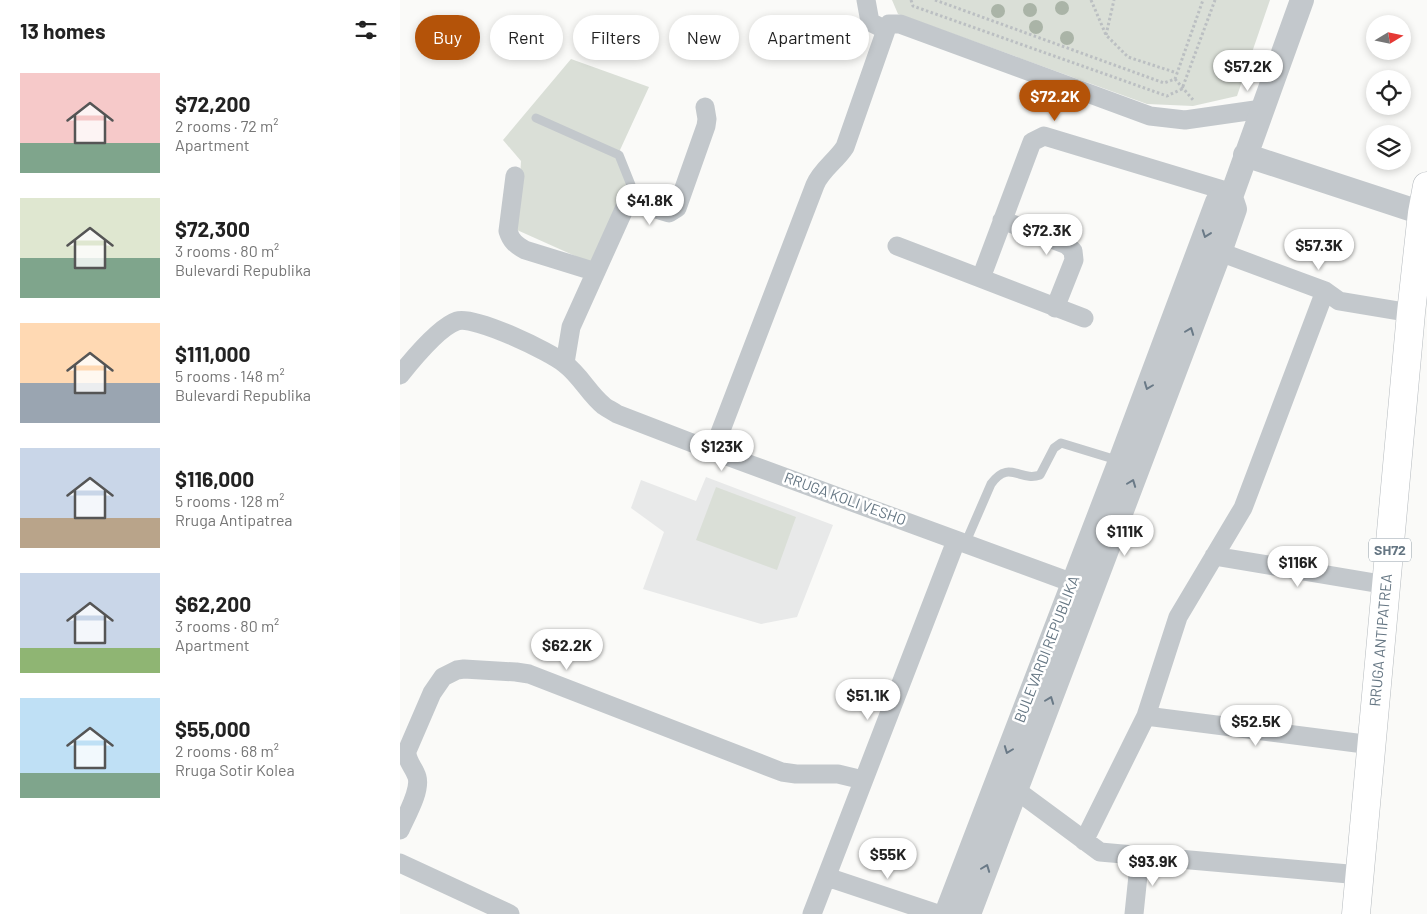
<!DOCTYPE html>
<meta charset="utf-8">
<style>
:root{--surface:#fff;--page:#f6f6f6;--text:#222;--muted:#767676;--accent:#b45309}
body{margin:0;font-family:Barlow,sans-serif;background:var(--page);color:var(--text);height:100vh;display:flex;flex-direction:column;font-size:19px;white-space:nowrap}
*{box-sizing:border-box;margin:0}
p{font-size:16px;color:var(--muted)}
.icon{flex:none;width:28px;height:28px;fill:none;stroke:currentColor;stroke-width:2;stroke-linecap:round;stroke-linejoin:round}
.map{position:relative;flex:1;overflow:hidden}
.panel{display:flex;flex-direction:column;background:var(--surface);width:400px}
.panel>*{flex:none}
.top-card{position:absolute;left:15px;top:15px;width:475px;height:45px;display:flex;gap:10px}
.needle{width:32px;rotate:80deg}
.controls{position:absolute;left:966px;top:15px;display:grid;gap:10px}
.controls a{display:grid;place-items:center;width:45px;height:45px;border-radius:50%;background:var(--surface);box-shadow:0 2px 8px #0003;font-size:25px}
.price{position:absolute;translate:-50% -42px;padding:0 11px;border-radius:18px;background:#fff;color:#222;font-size:16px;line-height:32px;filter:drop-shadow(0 1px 2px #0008)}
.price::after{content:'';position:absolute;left:50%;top:30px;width:15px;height:11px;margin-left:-8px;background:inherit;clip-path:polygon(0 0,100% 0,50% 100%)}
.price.current{background:var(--accent);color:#fff}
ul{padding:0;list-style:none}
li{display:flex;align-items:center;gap:15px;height:125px;padding:0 20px}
li span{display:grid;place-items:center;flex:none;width:140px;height:100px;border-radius:0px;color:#555}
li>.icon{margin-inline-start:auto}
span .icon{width:60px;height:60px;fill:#fffc;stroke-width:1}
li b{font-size:21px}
h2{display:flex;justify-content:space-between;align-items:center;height:60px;padding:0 20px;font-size:21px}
.pill{padding:0 18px;border-radius:22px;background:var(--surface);box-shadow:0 2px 8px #0003;font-size:18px;line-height:45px}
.pill.current{background:var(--accent);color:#fff}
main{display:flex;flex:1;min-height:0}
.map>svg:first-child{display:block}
.built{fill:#e8e9e9}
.green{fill:#dadfd7}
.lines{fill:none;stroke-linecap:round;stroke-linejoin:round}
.primary-casing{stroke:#b5babe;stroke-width:29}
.path{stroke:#bbbfc2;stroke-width:3;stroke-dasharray:2.5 2.5;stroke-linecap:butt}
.service{stroke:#c3c8cc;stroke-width:9}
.minor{stroke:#c3c8cc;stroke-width:19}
.tertiary{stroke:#c3c8cc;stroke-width:24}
.primary{stroke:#fff;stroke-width:28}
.tree{fill:#aab4a7}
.oneway{stroke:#6a7a87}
.labels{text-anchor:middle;stroke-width:5;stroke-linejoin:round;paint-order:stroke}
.shield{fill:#fff;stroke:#939fa8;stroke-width:1}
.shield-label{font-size:14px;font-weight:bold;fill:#657683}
.street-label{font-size:15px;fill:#657683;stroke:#fff}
</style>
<main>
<section class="panel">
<h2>13 homes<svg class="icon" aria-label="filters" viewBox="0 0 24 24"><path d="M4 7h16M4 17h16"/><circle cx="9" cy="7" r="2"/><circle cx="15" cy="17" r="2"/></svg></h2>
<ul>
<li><span style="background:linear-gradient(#f6c9c9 70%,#7fa58c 0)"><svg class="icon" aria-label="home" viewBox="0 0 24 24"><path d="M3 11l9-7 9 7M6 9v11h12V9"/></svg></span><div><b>$72,200</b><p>2 rooms · 72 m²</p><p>Apartment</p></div></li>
<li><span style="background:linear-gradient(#dfe7d0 60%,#7fa58c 0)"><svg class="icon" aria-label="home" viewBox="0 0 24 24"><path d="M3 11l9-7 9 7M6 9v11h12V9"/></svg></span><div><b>$72,300</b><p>3 rooms · 80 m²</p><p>Bulevardi Republika</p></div></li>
<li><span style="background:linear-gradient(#ffd9b3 60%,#9aa5b1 0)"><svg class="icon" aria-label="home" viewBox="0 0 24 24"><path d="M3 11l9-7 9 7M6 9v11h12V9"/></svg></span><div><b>$111,000</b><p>5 rooms · 148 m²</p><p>Bulevardi Republika</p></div></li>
<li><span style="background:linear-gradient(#c9d6e8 70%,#b9a48a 0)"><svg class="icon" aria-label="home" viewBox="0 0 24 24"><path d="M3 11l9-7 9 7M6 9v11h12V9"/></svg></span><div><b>$116,000</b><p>5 rooms · 128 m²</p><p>Rruga Antipatrea</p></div></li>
<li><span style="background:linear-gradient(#c9d6e8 75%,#8fb573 0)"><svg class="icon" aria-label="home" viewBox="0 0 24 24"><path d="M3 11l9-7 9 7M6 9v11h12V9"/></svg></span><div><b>$62,200</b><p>3 rooms · 80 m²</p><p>Apartment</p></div></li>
<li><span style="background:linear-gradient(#bfe0f5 75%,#7fa58c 0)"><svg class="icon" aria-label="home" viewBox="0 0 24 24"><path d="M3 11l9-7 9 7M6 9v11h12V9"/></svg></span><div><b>$55,000</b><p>2 rooms · 68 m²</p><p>Rruga Sotir Kolea</p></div></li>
</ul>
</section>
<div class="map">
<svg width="1027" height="914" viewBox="0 0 1027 914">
<rect width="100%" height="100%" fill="#fafaf8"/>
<path class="built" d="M306,477l127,48 -36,92 -36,7 -118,-35 21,-57 -33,-24 10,-28 55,21z"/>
<path class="green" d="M492,0h378l-33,96 -44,10 -46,-2 -249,-90z
M171,59l78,28 -29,63 11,24 -38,90 -76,-34 4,-69 -18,-21z
M316,487l80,30 -19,53 -81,-30z"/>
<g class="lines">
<defs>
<g id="primary">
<path id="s1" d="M956,914l55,-601 11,-100 5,-27"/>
</g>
</defs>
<use href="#primary" class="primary-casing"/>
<path class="path" d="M511,0l2,6 254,90 15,-7 33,-89
M535,0l229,83 11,-4 28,-79
M691,0l15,35 22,22 49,16
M706,35l8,-35
M775,79l19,22"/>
<path class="service" d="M136,118l83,37 12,30 1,18
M565,544l26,-60c18,-25 29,-2 49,-9l14,-27 7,-5 59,18"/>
<path class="minor" d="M466,0l4,22 16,8
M115,176l-7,55c3,10 8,14 17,19l71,22
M602,220l65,25 6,6 1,9 -19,48
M497,246l187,72
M820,252l105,39 14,10 72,12
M581,278l51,-136 12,-6 189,57
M165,363l6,-36 55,-122 10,-2 33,10 8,-5 29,-82 1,-7 -2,-12
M0,375c12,-15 39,-48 57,-54 17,-6 94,31 108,43 15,11 24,30 39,42 4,3 9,5 13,8l96,37 360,132
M313,451l102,-266c6,-15 21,-24 30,-38l41,-117 3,-6h11l250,92 35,4 77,-11
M814,556l173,29
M746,716l226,29
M616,790l84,62 260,23
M0,830c6,-14 21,-39 17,-53 -3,-10 -11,-16 -10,-26l25,-58 11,-16 14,-7 7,-1 52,3 13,2 253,98 14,2h42l25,6
M684,841l62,-125 32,-99 65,-109 82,-217
M0,863l110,51
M427,877l111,37
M412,914l144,-373
M734,914l6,-58"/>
<path class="tertiary" d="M845,155l177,58
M546,914l174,-453 97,-259 14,-5
M569,914l251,-662 15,-43 -4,-12 71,-197"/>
<use href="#primary" class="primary"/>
</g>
<g class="tree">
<circle cx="662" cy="8" r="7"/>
<circle cx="630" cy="10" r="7"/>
<circle cx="598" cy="11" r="7"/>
<circle cx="636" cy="27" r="7"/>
<circle cx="667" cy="38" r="7"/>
</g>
<defs><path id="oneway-chevron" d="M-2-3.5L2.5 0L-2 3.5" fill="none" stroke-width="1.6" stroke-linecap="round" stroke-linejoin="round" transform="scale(1.25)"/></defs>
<g class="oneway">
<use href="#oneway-chevron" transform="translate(806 234) rotate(110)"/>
<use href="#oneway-chevron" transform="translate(790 331) rotate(-69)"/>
<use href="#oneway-chevron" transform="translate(748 386) rotate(111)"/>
<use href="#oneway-chevron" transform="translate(732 483) rotate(-69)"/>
<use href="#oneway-chevron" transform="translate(650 700) rotate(-69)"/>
<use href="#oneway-chevron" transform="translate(608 750) rotate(111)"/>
<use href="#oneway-chevron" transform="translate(586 868) rotate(-69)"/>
</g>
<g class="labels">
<rect class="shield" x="969" y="538.5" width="42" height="23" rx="4"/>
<g class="shield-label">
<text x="990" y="555">SH72</text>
</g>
<g class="street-label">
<text transform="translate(445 499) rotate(20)" y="5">RRUGA KOLI VESHO</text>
<text dy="5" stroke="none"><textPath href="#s1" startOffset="275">RRUGA ANTIPATREA</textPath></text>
<text transform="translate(647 649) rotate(-69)" y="5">BULEVARDI REPUBLIKA</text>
</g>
</g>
</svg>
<div class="controls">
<a><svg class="needle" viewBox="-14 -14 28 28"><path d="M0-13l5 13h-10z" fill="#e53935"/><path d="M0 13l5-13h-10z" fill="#767676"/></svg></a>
<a><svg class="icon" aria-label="locate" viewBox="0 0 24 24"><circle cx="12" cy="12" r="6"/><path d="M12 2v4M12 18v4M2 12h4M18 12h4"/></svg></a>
<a><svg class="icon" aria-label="layers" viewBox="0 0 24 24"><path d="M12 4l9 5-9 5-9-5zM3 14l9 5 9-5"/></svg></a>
</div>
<b class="price" style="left:848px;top:92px">$57.2K</b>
<b class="price current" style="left:655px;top:122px">$72.2K</b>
<b class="price" style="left:250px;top:226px">$41.8K</b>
<b class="price" style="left:647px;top:256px">$72.3K</b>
<b class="price" style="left:919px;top:271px">$57.3K</b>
<b class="price" style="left:322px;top:472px">$123K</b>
<b class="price" style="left:725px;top:557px">$111K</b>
<b class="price" style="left:898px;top:588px">$116K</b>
<b class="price" style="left:167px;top:671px">$62.2K</b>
<b class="price" style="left:468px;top:721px">$51.1K</b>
<b class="price" style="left:856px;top:747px">$52.5K</b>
<b class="price" style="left:488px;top:880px">$55K</b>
<b class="price" style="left:753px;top:887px">$93.9K</b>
<div class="top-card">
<a class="pill current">Buy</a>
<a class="pill">Rent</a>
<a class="pill">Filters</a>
<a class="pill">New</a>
<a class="pill">Apartment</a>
</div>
</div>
</main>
